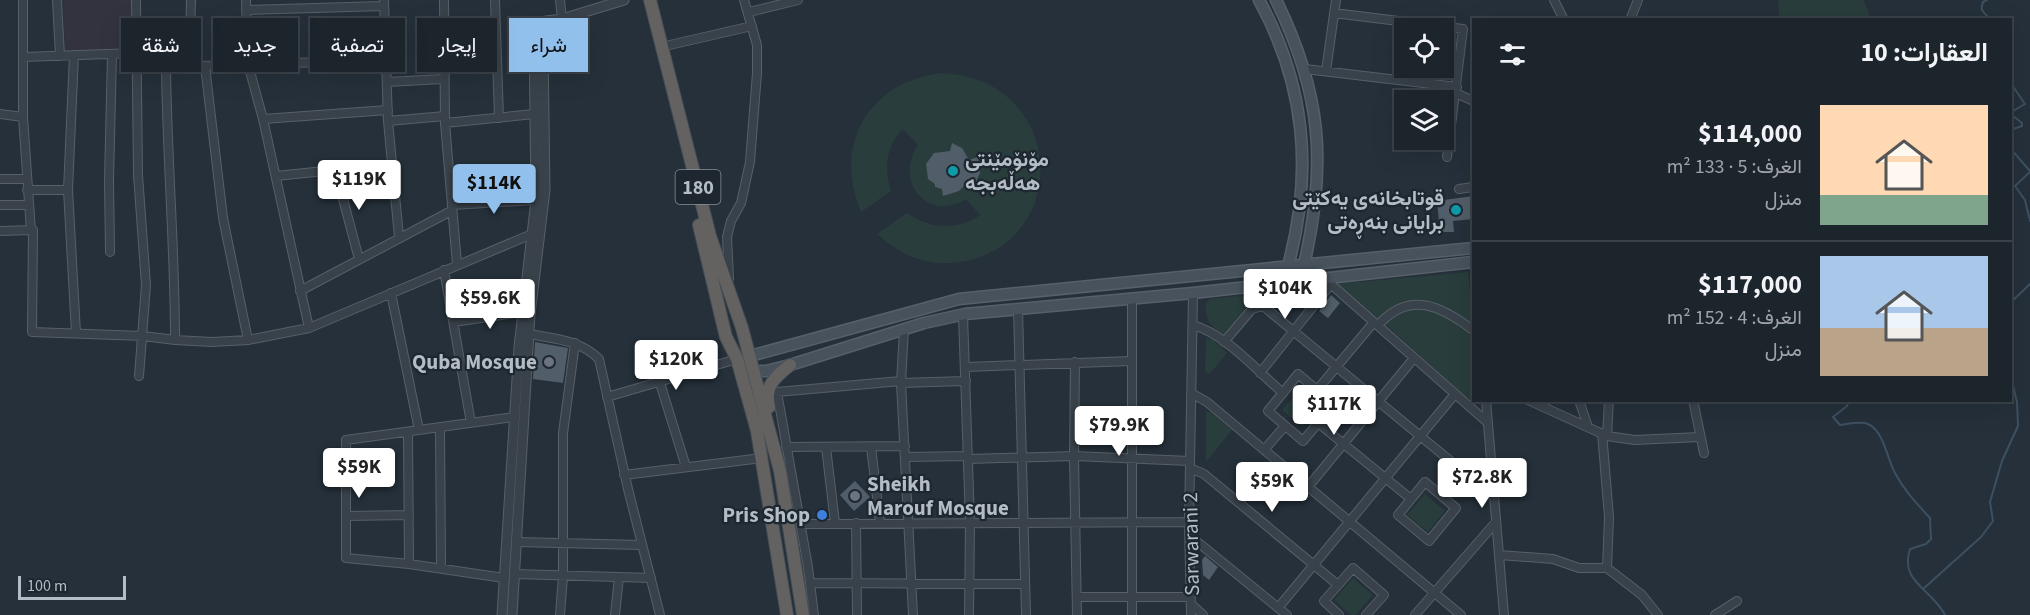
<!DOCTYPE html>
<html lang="ar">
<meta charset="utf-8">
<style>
:root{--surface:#1c242c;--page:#252c34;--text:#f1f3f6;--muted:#a0a4a9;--line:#3a4148;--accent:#92c0ed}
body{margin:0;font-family:"Source Sans 3",Vazirmatn,sans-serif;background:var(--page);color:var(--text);direction:rtl;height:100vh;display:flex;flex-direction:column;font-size:22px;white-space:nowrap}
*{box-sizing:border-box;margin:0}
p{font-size:20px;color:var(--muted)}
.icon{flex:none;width:33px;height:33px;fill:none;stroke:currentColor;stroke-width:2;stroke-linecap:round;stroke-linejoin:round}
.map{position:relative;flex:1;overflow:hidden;direction:ltr}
.details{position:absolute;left:1472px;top:18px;width:540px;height:384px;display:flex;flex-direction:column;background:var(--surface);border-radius:0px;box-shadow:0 6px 24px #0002,0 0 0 2px var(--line);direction:rtl}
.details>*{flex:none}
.guide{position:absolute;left:18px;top:18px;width:570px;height:54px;direction:rtl;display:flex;gap:12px}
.tools{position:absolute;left:1394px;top:18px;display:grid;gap:12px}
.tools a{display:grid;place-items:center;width:60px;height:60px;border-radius:0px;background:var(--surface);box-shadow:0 6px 24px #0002,0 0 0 2px var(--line);font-size:30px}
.scale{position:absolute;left:18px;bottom:15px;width:108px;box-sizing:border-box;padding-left:6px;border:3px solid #b4bdc6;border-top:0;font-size:16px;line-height:21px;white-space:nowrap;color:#b4bdc6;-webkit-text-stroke:4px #1e272f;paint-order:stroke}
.price{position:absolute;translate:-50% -51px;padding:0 14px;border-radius:6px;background:#fff;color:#222;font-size:20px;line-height:39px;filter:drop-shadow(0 2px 3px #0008)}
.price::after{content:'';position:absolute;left:50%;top:36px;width:18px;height:14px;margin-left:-9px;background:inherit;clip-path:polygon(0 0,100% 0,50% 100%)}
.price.active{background:var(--accent);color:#111}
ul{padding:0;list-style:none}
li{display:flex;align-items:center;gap:18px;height:150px;padding:0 24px}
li+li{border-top:2px solid var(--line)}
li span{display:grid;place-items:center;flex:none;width:168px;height:120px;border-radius:0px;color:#555}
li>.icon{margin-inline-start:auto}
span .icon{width:72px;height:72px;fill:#fffc;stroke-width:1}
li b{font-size:26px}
h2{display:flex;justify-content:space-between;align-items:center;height:72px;padding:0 24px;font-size:26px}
.chip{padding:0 21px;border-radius:0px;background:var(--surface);box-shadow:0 6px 24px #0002,0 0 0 2px var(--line);font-size:21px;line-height:54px}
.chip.active{background:var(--accent);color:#111}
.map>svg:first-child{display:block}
.medical{fill:#33333f}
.green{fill:#283d3c}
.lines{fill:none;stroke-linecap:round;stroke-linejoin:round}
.stream{stroke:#3d5061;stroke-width:2}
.building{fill:#515d68}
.minor-casing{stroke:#576068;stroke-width:10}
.tertiary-casing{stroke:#576068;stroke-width:11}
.secondary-casing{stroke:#576068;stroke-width:13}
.trunk-casing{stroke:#444d55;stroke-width:14}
.minor{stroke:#39424a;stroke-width:8}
.tertiary{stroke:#39424a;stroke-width:9}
.secondary{stroke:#47525d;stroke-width:10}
.trunk{stroke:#636260;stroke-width:12}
.culture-dot{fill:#0f9aa8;stroke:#1e272f;stroke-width:2}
.worship-dot{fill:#6b7280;stroke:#1e272f;stroke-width:2}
.shop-dot{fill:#3f7fe0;stroke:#1e272f;stroke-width:2}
.labels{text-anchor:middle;stroke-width:4.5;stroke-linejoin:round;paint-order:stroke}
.shield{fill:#1e272f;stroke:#879099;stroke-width:1.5}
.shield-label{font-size:20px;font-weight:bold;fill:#b4bdc6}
.poi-label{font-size:21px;font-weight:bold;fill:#b4bdc6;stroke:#1e272f;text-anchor:end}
.street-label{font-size:21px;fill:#b4bdc6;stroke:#1e272f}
</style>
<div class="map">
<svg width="2030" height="615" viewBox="0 0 2030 615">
<rect width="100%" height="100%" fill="#25303a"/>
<path class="medical" d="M63,0h69l2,49 -69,2z"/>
<path class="green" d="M1778,0h85l6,12v7h-88l-2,-3z
M943,73c128,7 129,181 8,190 -28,2 -53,-10 -74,-29l30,-21c23,16 50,18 73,2l-14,-16c-38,24 -73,-18 -48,-54l-15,-16c-17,16 -19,40 -12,62l-30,21c-29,-68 9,-132 82,-139z
M1468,272l5,56c-17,-14 -41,-34 -65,-25 -11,4 -20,10 -31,15l-40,-34z
M1278,292l7,2 -5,9 -5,2 -5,-6c-21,-3 -34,21 -44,35 -14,-3 -23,-17 -20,-31l4,-4z
M1414,308l28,5 31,20v67l-7,-3 -82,-74 9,-9z
M1206,338l7,2 14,13 -17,21 -5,-2z
M1300,389l21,17 -18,21 -21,-17z
M1206,412h4l22,18 -26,32z
M1425,494l20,17 -17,21 -21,-17z
M1353,578l20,17 -17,20h-5l-17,-15z"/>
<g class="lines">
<path class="stream" d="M1987,0l-4,2c-4,11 2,9 7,18
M2010,78l2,7 13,19 -12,7 -1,4 10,8v3l-12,4
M2010,148l20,23
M2030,172l-15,14 10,14 5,21
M2010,303l20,-19
M1849,400l-2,6 -14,11 7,8c8,-1 21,-4 28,-1 16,7 19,35 27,49 9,17 22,31 35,45l1,21 -5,5 -16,5c-11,33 22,40 35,66
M1923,589l58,-52 12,-16 -3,-19 12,-41 16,-35 -1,-24 -7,-29"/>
</g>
<path class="building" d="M952,143l10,5 7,12 9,-3 2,16 -6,13 -7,-3 -8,8 -16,5 -1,-7 -7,-2v-3l-7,-5 -2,-15 8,-11 16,-2z
M1473,196v23l-20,2 1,11h-14l-3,-31z
M1331,295l9,8 -12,15 -9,-7z
M535,342l33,6 -5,35 -30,-4z
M855,481l15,16 -16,14 -14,-16z
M1205,556l13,11 -9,13 -6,-5 -1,-15z"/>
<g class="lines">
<defs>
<path id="minor" d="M23,0v117l8,114
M57,0l3,56
M136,0l2,175 8,110 -7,91
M246,0l2,64 15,55 46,209
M384,0l4,121 11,116
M444,0l1,123 12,141
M495,0l4,118
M560,0l2,19
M1554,0l10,20
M246,10l138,-4
M749,12l49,-12
M1334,13l129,16 -16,128
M1630,20l8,-20
M661,47l91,-21
M74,55l-6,135 8,143
M23,57l113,-4
M189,66l2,-66
M205,66l18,152 25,122
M166,67c1,91 9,182 9,273
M137,68l249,-8
M1305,69l152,18
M1326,71l10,-71
M387,82l56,-3
M1456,93l17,8
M0,114l23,3
M263,119l125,-9
M388,121l57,-5
M445,123l89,-9
M335,169l24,90
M276,176l116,-12
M0,179h26
M1459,189l14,-2
M27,190h41
M0,205h29
M452,205l84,-5
M0,231l33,-1 -1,102 111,4 32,4 37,2 36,-2 61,-12 223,-94
M110,252l-1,-71 3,-127
M444,270l27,153
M729,279l-2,-42 4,-16 10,-18 9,-41 7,-89v-28l-13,-45
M1325,279l162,143
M300,291l151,-80
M391,293l28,137
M1132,299v316
M1018,309l8,306
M963,315l7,207 -1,93
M454,322l68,-10
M1193,325c34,10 63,45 90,68
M1378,325c32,-35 63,-19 95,5
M904,329l-3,54 12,232
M529,334c26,5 51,6 70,25l29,130 32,126
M1224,342l28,-33 11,-3 231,191
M1075,362l-1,94 3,159
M966,367l166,-6
M1260,373l71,-89
M1298,374l36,30 -31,37 -35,-30z
M660,383l26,84
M901,383l65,-2
M1317,390l57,-68
M1191,393l16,9 254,213
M607,397l130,-38
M1486,400l18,215
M1528,400l79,36 28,4 65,-3
M1579,400l9,27
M1693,400l11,53
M1318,423l93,76
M440,427l1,141
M408,432l1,132
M1602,433l7,84 -2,51
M1607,436l2,-36
M786,447l119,-1
M826,447l9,76
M871,447l9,75
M1264,450l21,-24
M906,457l62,-1
M968,459l106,-3 116,5
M1190,468l14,6 134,111
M624,475l138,-17
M1425,482l31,26 -27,33 -31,-26z
M1308,487l106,-129
M346,516l63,-1
M856,523l1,92
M801,524l388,-2
M1189,535l98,80
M516,542l126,3
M1499,555l54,4 26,9h28l35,27 16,20
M514,574l137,4
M504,578l-95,-14 -63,-6v-118l168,-23
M810,583l215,1
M1077,597h114
M1192,605l11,10
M1278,608l177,-214
M560,615l3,-39v-143l12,-90
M615,615l4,-38
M814,615l-6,-48 -31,-175 124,-11
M1191,615l-2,-93 4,-229
M1339,615l-15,-14 29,-33 31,27 -18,20
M1415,615l81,-93
M1715,615l22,-14"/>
<path id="tertiary" d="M502,615l17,-268 17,-147 -2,-162 4,-11 8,-6 16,-2 62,-19
M512,615l18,-300 15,-125 -2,-146 5,-14 13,-10"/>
<path id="secondary" d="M1259,0c47,86 54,173 29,266
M1276,0c46,94 51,164 28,265
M743,358l216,-59 514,-51
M746,367l7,4h13l24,-6 134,-42 41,-9 228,-21 280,-31"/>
<path id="trunk" d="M650,0l60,236 32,92 38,143 23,144
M699,225l27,112 11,22 20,72 30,184
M769,407c-5,-21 6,-30 21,-42"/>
</defs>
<use href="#minor" class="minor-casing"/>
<use href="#tertiary" class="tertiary-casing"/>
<use href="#secondary" class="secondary-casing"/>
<use href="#trunk" class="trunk-casing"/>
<use href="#minor" class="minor"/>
<use href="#tertiary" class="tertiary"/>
<use href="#secondary" class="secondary"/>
<use href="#trunk" class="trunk"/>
</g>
<g class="culture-dot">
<circle cx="953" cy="171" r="6"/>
<circle cx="1456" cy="210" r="6"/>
</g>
<g class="worship-dot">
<circle cx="549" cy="362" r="6"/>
<circle cx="855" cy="496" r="6"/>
</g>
<circle class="shop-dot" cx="822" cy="515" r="6"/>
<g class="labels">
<rect class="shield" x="675.5" y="170" width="45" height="34" rx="4.5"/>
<g class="shield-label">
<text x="698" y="194">180</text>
</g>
<g class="poi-label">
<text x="965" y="166" text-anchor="start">مۆنۆمێنتی<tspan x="965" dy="24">هەڵەبجە</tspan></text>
<text x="1444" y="205">قوتابخانەی یەکێتی<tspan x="1444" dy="24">برایانی بنەڕەتی</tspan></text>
<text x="537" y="369">Quba Mosque</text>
<text x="867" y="491" text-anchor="start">Sheikh<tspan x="867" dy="24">Marouf Mosque</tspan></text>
<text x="810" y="522">Pris Shop</text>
</g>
<g class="street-label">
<text transform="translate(1191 544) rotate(-91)" y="7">Sarwarani 2</text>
</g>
</g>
</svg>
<div class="tools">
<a><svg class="icon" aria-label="locate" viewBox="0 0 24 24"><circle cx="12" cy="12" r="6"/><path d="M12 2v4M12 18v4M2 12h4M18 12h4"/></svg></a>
<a><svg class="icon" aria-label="layers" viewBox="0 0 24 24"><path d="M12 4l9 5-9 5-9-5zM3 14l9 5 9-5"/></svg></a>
</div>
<div class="scale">100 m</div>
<b class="price" style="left:359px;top:211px">$119K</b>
<b class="price active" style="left:494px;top:215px">$114K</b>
<b class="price" style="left:1285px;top:320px">$104K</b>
<b class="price" style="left:490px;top:330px">$59.6K</b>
<b class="price" style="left:676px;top:391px">$120K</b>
<b class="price" style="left:1334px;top:436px">$117K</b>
<b class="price" style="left:1119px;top:457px">$79.9K</b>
<b class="price" style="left:359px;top:499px">$59K</b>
<b class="price" style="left:1482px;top:509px">$72.8K</b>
<b class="price" style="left:1272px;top:513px">$59K</b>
<div class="guide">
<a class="chip active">شراء</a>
<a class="chip">إيجار</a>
<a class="chip">تصفية</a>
<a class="chip">جديد</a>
<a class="chip">شقة</a>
</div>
<section class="details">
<h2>العقارات: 10<svg class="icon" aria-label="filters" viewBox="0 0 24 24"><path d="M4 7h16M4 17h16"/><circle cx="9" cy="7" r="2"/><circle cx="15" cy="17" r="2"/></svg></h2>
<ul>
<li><span style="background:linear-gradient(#ffd9b3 75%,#7fa58c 0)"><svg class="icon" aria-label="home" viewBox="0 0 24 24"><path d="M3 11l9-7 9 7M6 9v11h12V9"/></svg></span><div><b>$114,000</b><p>الغرف: 5 · 133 m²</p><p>منزل</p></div></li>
<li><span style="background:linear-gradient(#a9c7e8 60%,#b9a48a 0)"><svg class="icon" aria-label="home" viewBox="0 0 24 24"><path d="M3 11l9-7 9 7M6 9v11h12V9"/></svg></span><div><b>$117,000</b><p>الغرف: 4 · 152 m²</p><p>منزل</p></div></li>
</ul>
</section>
</div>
